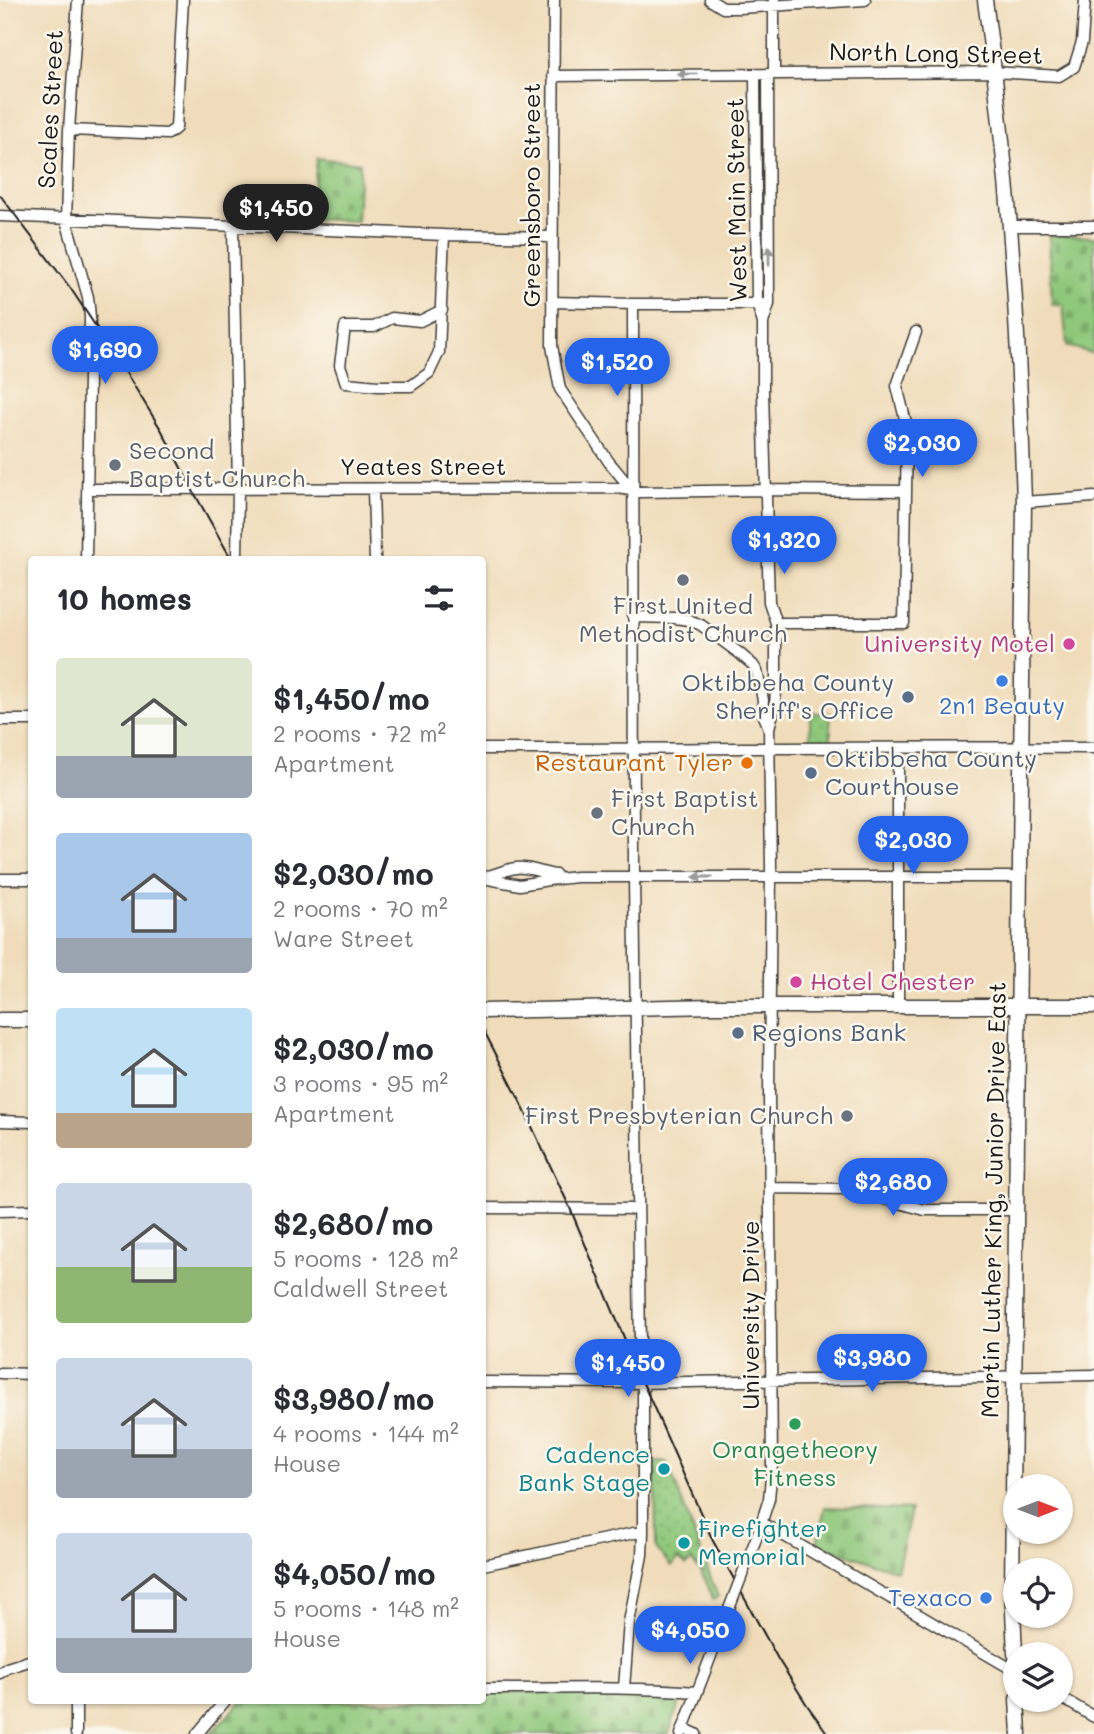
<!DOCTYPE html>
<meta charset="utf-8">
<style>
:root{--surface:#fff;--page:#f2f2f3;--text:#2b2b33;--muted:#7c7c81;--accent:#2563eb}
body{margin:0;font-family:Mali,sans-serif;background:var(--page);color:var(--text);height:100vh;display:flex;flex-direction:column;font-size:26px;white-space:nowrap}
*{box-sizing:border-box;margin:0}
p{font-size:23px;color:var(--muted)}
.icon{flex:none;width:38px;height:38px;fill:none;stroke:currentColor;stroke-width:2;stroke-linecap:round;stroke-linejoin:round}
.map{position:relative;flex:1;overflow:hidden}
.drawer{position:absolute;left:28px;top:556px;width:458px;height:1148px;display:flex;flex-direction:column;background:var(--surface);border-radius:7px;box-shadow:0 2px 5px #0004}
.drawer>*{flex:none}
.needle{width:46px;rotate:90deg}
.controls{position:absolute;left:1003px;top:1474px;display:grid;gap:14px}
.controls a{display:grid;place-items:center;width:70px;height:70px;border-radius:50%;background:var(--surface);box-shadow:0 2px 5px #0004;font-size:35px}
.price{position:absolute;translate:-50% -60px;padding:0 16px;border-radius:24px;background:var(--accent);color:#fff;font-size:23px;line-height:46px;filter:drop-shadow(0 2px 4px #0008)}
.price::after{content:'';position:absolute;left:50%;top:42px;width:21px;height:16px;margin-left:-10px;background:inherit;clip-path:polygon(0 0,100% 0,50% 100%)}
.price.selected{background:#222;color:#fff}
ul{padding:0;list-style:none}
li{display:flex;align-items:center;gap:21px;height:175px;padding:0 28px}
li span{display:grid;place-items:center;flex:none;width:196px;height:140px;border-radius:7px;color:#555}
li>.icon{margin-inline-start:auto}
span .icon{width:84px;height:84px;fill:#fffc;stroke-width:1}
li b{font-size:30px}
h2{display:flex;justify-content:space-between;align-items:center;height:84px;padding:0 28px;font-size:30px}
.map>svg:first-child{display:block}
.cemetery{fill:url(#cemetery-stones);stroke:#56724c;stroke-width:2}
.park{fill:url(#park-dots);stroke:#56724c;stroke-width:2}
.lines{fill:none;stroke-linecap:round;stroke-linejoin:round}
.minor-casing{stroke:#3c3934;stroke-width:13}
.major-casing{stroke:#3c3934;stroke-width:17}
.minor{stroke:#fff;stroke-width:10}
.major{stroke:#fff;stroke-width:14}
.rail{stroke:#1c1c1c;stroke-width:2}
.minor-bridge-casing{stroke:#3c3934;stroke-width:13;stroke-linecap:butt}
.minor-bridge{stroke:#fff;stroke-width:10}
.oneway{fill:#999}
.worship-dot{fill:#6b7280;stroke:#fbf7ec;stroke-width:2.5}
.hotel-dot{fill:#d1479c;stroke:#fbf7ec;stroke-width:2.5}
.shop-dot{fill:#3f7fe0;stroke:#fbf7ec;stroke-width:2.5}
.service-dot{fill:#5c6f8a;stroke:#fbf7ec;stroke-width:2.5}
.food-dot{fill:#e8710a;stroke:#fbf7ec;stroke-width:2.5}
.leisure-dot{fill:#2e9e5b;stroke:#fbf7ec;stroke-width:2.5}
.culture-dot{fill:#0f9aa8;stroke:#fbf7ec;stroke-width:2.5}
.labels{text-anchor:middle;stroke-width:5;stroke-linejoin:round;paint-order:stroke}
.street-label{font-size:24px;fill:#1c1c1c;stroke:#fbf7ec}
.worship-label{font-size:24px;fill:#5b616d;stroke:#fbf7ec;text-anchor:start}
.hotel-label{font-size:24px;fill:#b23c85;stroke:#fbf7ec;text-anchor:end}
.service-label{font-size:24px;fill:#4e5e75;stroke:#fbf7ec;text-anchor:start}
.shop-label{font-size:24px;fill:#366cbe;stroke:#fbf7ec}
.food-label{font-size:24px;fill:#c56008;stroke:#fbf7ec;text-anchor:end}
.leisure-label{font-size:24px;fill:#27864d;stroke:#fbf7ec}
.culture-label{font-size:24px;fill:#0d838f;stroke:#fbf7ec;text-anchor:end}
</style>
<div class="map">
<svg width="1094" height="1734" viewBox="0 0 1094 1734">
<defs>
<pattern id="cemetery-stones" width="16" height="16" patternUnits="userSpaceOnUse" patternTransform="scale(1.75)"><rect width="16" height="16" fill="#8fc87b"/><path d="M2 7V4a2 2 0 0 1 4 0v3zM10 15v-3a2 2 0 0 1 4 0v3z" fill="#7bab6a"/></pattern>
<pattern id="park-dots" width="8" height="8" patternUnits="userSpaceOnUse" patternTransform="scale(1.75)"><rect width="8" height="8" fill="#8fc87b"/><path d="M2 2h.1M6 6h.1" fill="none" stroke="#7bab6a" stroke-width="1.8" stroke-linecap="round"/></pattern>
</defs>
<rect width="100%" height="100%" fill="#fbf7ec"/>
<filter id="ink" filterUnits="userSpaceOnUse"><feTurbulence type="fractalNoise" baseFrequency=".0143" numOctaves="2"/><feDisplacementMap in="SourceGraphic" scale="14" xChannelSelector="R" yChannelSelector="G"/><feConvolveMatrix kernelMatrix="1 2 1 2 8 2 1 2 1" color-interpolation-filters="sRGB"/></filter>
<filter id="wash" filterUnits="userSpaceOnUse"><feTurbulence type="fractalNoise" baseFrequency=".00686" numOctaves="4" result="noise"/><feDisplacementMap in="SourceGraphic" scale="28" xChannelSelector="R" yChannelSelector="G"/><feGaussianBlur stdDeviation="1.57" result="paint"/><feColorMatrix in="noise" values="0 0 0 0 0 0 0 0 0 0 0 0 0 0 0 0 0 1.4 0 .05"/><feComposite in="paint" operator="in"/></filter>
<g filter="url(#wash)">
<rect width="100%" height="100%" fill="#f0dcba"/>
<path class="cemetery" d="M317,158l43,5 -3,58 -46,-2z
M1049,235l45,2v117l-27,-8 -4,-41 -11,-1z
M825,1507l86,3 -14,61 -80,-27z
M483,1692h188l8,11 -10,31h-459l32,-33h241z"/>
<path class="park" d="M810,713h20l1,27h-21z
M655,1462h12l51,135 -5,2 -8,-20 -13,-19 -6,5 -7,-6 -8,7 -15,-18z"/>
</g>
<g filter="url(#ink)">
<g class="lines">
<defs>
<path id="minor" d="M78,0l-9,130 -3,90 22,77 2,20 -4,243
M554,0l-2,346 8,43 49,73 24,29
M710,0l13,8h16l126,-8
M774,0v74
M755,74l2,230 6,19
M553,76l441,-4 65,4 15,-9 8,-25 3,-42
M69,130l99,4 8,-6 7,-128
M0,216l444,19 108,2
M1010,226h84
M233,227l5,261 -1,72
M552,302l81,2h130
M442,310l-22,11 -28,-3 -18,9h-29l-5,38 6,18 32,3h33l18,-13 10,-21 5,-117
M88,489l530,-1 24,4 124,-2 140,1
M373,489l2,71
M1024,502l70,-5
M633,617l42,1 14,2 12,5 38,28 14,12 4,6 6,29 -1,11 7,17
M776,623h128l3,-196 -10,-41 19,-54
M0,720h32
M898,748v259
M483,749c204,0 407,-3 611,-1
M488,876c10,-2 18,-7 28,-8 14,-2 27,6 40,7
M483,878l37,7 28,-5 29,-3h444
M0,879h32
M0,1121l32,1
M771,1188l77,1 77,21h91
M483,1208l155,1
M0,1211l32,-1
M0,1373l32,1
M483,1382l149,1 462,-8
M762,1523l253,148
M757,1536l12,-37 3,-33 -3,-371 2,-227 -2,-140 6,-22 1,-17v-66l-7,-21 -6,-210v-69l6,-19 -1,-230
M483,1565l151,-32h9
M0,1673l7,-5 25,-8
M624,1688l5,-66 13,-67 1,-22v-150l-3,-35 -6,-471 -1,-573
M483,1689c71,0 143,-3 214,3
M1060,1697l34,20
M683,1728l13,6
M76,1734v-33
M197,1734l28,-33
M681,1734l48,-125"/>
<path id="major" d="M985,0c10,75 19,151 25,227 7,92 11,183 14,275l-12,1087 3,65
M483,1011l232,-5h379
M0,1020h32
M1017,1699l2,35"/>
</defs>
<use href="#minor" class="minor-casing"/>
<use href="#major" class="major-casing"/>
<use href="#minor" class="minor"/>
<use href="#major" class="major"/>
<path class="rail" d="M0,195l71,94 47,71 44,71 30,58 40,71
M483,1029l36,70 51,109 73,175 70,158 65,118 29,46 21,29"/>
<defs>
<path id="minor-bridge" d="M729,1609l28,-73"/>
</defs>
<use href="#minor-bridge" class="minor-bridge-casing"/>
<use href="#minor-bridge" class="minor-bridge"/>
</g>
<defs><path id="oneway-solid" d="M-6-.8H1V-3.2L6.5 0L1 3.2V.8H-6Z" transform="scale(1.75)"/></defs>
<g class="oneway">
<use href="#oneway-solid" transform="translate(687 74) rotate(179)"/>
<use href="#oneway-solid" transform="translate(769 256) rotate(-90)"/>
<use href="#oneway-solid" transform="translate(703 877) rotate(180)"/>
</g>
</g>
<g class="worship-dot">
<circle cx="115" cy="465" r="7"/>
<circle cx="683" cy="580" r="7"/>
<circle cx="597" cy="813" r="7"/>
<circle cx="847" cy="1116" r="7"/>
</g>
<g class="hotel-dot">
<circle cx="1069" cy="644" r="7"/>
<circle cx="796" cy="982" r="7"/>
</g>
<g class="shop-dot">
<circle cx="1002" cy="681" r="7"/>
<circle cx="986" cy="1598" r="7"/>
</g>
<g class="service-dot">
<circle cx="908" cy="697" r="7"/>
<circle cx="811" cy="773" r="7"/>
<circle cx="738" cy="1033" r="7"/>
</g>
<circle class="food-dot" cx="747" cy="763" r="7"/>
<circle class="leisure-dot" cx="795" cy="1424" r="7"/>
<g class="culture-dot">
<circle cx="664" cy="1469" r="7"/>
<circle cx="684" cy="1543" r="7"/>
</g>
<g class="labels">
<g class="street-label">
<text transform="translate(936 54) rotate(1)" y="8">North Long Street</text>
<text transform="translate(51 109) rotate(-87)" y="8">Scales Street</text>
<text transform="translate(532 195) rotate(-90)" y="8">Greensboro Street</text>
<text transform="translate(737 200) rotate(-91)" y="8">West Main Street</text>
<text x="423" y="475">Yeates Street</text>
<text transform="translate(994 1200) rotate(-89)" y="8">Martin Luther King, Junior Drive East</text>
<text transform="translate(751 1315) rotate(-90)" y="8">University Drive</text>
</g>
<g class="worship-label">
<text x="129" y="459">Second<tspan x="129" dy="28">Baptist Church</tspan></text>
<text x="683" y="614" text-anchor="middle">First United<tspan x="683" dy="28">Methodist Church</tspan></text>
<text x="611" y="807">First Baptist<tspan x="611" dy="28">Church</tspan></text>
<text x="833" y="1124" text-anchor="end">First Presbyterian Church</text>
</g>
<g class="hotel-label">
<text x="1055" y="652">University Motel</text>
<text x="810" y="990" text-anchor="start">Hotel Chester</text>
</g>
<g class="service-label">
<text x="894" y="691" text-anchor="end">Oktibbeha County<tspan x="894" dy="28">Sheriff's Office</tspan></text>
<text x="825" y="767">Oktibbeha County<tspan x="825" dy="28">Courthouse</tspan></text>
<text x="752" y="1041">Regions Bank</text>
</g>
<g class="shop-label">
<text x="1002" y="714">2n1 Beauty</text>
<text x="972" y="1606" text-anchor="end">Texaco</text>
</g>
<g class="food-label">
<text x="733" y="771">Restaurant Tyler</text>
</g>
<g class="leisure-label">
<text x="795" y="1458">Orangetheory<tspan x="795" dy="28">Fitness</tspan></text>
</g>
<g class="culture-label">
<text x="650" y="1463">Cadence<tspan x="650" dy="28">Bank Stage</tspan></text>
<text x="698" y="1537" text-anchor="start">Firefighter<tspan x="698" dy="28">Memorial</tspan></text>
</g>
</g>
</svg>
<div class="controls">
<a><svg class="needle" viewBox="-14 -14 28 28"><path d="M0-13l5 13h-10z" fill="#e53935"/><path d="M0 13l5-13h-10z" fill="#7c7c81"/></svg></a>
<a><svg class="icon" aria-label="locate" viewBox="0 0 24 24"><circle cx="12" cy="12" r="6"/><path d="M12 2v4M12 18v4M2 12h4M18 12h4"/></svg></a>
<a><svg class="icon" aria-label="layers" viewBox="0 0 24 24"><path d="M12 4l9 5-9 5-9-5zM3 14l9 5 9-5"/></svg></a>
</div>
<b class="price selected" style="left:276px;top:244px">$1,450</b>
<b class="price" style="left:105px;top:386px">$1,690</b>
<b class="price" style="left:617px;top:398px">$1,520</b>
<b class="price" style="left:922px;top:479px">$2,030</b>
<b class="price" style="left:784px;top:576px">$1,320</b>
<b class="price" style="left:913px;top:876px">$2,030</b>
<b class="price" style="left:893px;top:1218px">$2,680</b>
<b class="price" style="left:872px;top:1394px">$3,980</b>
<b class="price" style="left:628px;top:1399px">$1,450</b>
<b class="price" style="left:690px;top:1666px">$4,050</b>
<section class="drawer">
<h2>10 homes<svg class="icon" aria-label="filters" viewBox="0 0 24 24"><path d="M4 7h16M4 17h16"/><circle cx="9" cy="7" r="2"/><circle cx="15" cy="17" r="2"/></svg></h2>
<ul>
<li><span style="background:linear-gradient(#dfe7d0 70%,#9aa5b1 0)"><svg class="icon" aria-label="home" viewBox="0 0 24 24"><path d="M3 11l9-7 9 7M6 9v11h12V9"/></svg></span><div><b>$1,450/mo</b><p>2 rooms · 72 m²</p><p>Apartment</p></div></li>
<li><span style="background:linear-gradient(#a9c7e8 75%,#9aa5b1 0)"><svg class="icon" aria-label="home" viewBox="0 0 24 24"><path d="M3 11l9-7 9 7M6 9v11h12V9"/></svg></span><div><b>$2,030/mo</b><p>2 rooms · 70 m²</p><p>Ware Street</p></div></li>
<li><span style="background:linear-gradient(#bfe0f5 75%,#b9a48a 0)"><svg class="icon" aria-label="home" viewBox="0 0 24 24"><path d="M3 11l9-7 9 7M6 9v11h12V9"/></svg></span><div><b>$2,030/mo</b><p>3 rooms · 95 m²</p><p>Apartment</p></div></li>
<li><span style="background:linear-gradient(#c9d6e8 60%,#8fb573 0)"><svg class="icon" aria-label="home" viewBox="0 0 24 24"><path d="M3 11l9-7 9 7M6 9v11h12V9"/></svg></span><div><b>$2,680/mo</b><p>5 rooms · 128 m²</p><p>Caldwell Street</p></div></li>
<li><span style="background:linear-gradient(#c9d6e8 65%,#9aa5b1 0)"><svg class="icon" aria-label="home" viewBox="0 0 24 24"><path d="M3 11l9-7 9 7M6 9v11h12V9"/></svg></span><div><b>$3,980/mo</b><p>4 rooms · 144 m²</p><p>House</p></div></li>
<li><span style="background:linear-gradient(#c9d6e8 75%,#9aa5b1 0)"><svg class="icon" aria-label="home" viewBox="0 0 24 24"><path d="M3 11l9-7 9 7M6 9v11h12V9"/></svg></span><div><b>$4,050/mo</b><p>5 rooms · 148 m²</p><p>House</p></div></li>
</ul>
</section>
</div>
